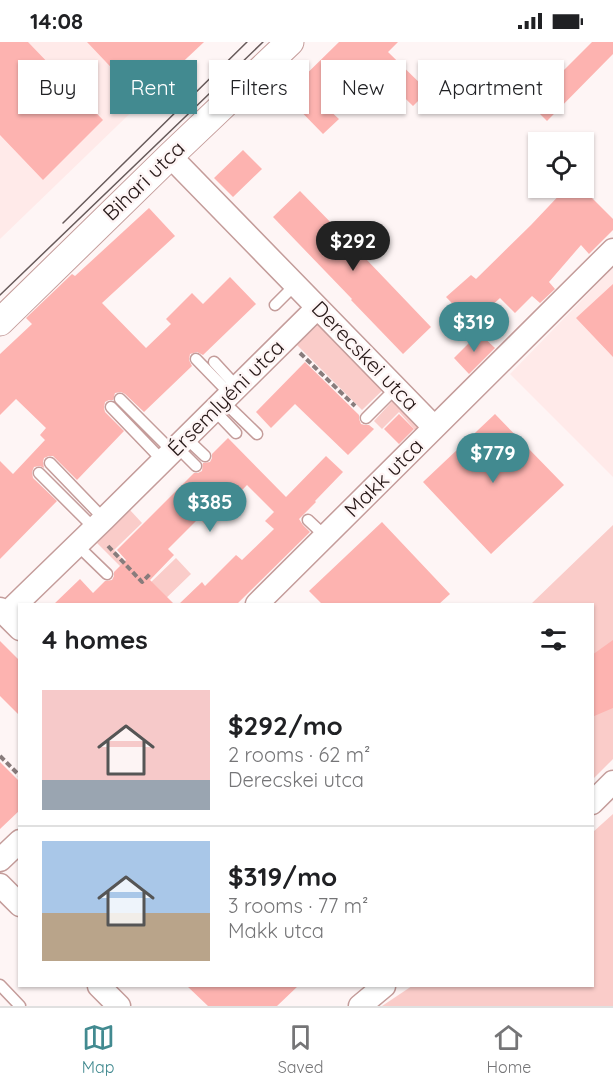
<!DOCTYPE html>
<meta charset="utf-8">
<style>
:root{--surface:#fff;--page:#f6f6f6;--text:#202124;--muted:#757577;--line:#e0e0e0;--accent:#428a90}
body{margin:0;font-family:Quicksand,sans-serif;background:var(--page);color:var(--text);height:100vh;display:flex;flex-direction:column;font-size:22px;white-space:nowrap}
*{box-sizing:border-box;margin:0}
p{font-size:20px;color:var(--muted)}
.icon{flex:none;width:33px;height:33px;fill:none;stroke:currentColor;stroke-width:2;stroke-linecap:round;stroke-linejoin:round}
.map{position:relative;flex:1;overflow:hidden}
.drawer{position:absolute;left:18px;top:561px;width:576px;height:384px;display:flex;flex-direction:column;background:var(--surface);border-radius:0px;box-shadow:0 2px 4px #0004}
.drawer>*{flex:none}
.top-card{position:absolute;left:18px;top:18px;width:578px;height:54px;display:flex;gap:12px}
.tools{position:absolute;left:528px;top:90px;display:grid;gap:12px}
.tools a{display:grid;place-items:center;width:66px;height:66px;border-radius:0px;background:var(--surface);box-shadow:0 2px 4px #0004;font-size:30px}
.price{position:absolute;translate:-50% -51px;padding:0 14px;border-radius:21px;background:var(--accent);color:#fff;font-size:20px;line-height:39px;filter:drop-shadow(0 2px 3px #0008)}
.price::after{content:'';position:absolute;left:50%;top:36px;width:18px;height:14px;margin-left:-9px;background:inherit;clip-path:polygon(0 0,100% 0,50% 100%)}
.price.on{background:#222;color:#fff}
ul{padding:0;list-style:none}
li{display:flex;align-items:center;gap:18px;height:150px;padding:0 24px}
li+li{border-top:2px solid var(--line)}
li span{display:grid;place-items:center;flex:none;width:168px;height:120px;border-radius:0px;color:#555}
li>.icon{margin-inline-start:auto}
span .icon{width:72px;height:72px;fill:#fffc;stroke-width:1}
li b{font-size:26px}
h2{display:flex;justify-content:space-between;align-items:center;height:72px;padding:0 24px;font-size:26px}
.pill{padding:0 21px;border-radius:0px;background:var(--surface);box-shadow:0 2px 4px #0004;font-size:21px;line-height:54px}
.pill.on{background:var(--accent);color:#fff}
.status{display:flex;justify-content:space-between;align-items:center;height:42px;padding:0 30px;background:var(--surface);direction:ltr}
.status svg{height:16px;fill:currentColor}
.menu{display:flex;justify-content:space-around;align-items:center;height:84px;border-top:2px solid var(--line);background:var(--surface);font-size:16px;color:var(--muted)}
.menu a{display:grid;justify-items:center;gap:3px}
.menu .on{color:var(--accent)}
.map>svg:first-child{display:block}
.built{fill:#ffeae9}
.green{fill:#faccc9}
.building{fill:#fdb3b0}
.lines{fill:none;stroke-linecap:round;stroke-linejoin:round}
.service-casing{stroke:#c49c9a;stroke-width:13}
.minor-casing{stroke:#c49c9a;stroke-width:25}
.tertiary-casing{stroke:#c49c9a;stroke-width:29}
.path{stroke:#887c7c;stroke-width:4;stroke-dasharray:6 3;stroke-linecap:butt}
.service{stroke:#fff;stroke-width:10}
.minor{stroke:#fff;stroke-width:22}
.tertiary{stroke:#fff;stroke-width:27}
.tram{stroke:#675a5a;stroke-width:1.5}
.labels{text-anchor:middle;stroke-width:5;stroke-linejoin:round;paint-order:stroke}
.street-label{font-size:21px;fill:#261817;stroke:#fef5f5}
</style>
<div class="status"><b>14:08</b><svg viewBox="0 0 49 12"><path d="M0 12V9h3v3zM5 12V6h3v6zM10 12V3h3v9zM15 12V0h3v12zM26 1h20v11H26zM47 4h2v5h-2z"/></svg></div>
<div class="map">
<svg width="613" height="964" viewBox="0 0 613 964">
<rect width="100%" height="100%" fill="#fef5f5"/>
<path class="built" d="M0,0h204l-204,197z
M613,226v209l-103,-103z"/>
<path class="green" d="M322,279l65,65 -25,24 -65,-65z
M397,354l27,27 -8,8 -17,-19 -17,17 -8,-8z
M130,468l12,13 -28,27 34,35 28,-27 15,16 -31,30h-2l-61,-61z
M613,483v234l-20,20 -1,-175h-61z
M613,772v192h-231l30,-20h180l1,-154z"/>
<path class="building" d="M0,0h28l75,78 -60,60 -43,-45z
M87,0h117l-62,58z
M339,0h59l-10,10 40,39 -15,15 -43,-42 -44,43 13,12 -16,15 -38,-39z
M592,0h21v12l-66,67 -17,-17z
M243,108l19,19 -29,28 -19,-19z
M566,146h16l31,31v11l-24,24 -8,-9 -32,37 6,7 -15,14 -8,-7 -17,17 -15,-15 -28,26 -26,-27 25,-22 5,4 55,-54z
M300,149l41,42 4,-4 25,26 -4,4 65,68 -28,27 -52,-54 1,-1 -79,-82z
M149,166l26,28 -73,67 44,45 25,-24 -5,-5 26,-26 11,11 27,-27 26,27 -53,51 -6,-3 -7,2 -1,6 3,6 -48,46 -19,-18 -4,-2 -6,1 -2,7h-4l-4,2 -1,6 1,4 19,19 -47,49 -24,-24h-4l-5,2 -1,4 1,6 -4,-2 -6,1 -2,5 1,6 24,23 -57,58v-98l13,13 32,-34 -5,-5 6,-7 -30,-29 -16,16v-61l32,-30 -6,-6 46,-44 3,2z
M613,242v73l-37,-39z
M479,291l16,15 -26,26 -15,-16z
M305,320l54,53v4l2,5 4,1h4l5,4 -26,26 -53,-51 -24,24 -15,-16z
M399,372l15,15 -15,15 -15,-15z
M495,372l69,71 -73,69 -68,-72z
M228,396l58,59 40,-41 17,16 -28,29 1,1 -17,17 4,6 7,7 -73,72h-58l23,-22 3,4 31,-31 6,5 32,-31 -9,-8 9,-9 -27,-27 -40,41 -8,-8 -31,31 6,6 -24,25 24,24h-120l26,-25 13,14 12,-12 7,-1 2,-4v-4l12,-12 -9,-10 77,-77h4l4,-2 1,-8 7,-1 2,-4v-4z
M382,480l68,72 -11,10h-117l-13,-13z
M613,598v68l-21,9v-62z
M0,599l20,20v55l-20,-20z
M0,720l20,20v28l-20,19z
M187,944h111l-21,20h-69z"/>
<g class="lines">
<defs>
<path id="service" d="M275,263l20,-20
M196,317l34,35
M214,320l23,25
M120,357l52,52
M223,359l34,33
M111,365l52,54
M214,368l22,23
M366,376l30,-30
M186,396l19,18
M177,405l19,19
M50,421l54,56
M39,431l56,56
M308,478l17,16
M77,503l30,29
M0,943l20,21"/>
<path id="minor" d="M170,114l264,271
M257,562l356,-354
M0,567l20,20
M6,572l98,-95 213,-211
M592,761l21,-21
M0,818l20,-19
M0,843l20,20
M99,944l20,20
M360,964l24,-20"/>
<path id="tertiary" d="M0,280l170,-166 120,-114"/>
</defs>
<use href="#service" class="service-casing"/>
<use href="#minor" class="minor-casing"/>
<use href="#tertiary" class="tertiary-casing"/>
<path class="path" d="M300,311l55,53
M108,504l34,36 9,-9
M0,714l20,20"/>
<use href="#service" class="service"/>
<use href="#minor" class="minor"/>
<use href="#tertiary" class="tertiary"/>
<path class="tram" d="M63,181l184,-181
M0,253l263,-253"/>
</g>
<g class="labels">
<g class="street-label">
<text transform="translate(144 139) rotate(-44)" y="7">Bihari utca</text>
<text transform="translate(365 314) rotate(46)" y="7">Derecskei utca</text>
<text transform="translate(226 356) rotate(-45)" y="7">Érsemlyéni utca</text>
<text transform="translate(384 436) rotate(-45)" y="7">Makk utca</text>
</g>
</g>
</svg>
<div class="tools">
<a><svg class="icon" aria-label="locate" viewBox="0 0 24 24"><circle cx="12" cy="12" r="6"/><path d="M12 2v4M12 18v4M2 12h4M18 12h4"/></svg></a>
</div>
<b class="price on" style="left:353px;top:230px">$292</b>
<b class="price" style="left:474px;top:311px">$319</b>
<b class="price" style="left:493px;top:442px">$779</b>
<b class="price" style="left:210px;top:491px">$385</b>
<div class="top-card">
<a class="pill">Buy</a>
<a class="pill on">Rent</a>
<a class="pill">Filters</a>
<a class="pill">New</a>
<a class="pill">Apartment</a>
</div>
<section class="drawer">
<h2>4 homes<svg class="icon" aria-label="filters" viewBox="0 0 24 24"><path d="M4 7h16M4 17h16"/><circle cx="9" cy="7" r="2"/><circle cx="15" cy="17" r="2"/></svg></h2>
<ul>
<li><span style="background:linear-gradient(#f6c9c9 75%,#9aa5b1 0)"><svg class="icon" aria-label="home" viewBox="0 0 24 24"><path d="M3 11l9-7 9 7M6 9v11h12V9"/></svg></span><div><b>$292/mo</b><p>2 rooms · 62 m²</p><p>Derecskei utca</p></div></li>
<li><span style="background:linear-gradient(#a9c7e8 60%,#b9a48a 0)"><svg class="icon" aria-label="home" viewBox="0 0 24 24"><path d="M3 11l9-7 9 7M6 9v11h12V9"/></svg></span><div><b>$319/mo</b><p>3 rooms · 77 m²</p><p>Makk utca</p></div></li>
</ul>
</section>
</div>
<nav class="menu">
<a class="on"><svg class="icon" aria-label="map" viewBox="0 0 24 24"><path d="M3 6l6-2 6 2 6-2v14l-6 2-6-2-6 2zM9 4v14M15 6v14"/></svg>Map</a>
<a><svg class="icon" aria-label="saved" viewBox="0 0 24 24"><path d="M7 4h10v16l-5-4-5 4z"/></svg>Saved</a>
<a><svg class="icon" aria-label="home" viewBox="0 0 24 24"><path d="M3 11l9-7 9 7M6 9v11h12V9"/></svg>Home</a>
</nav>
